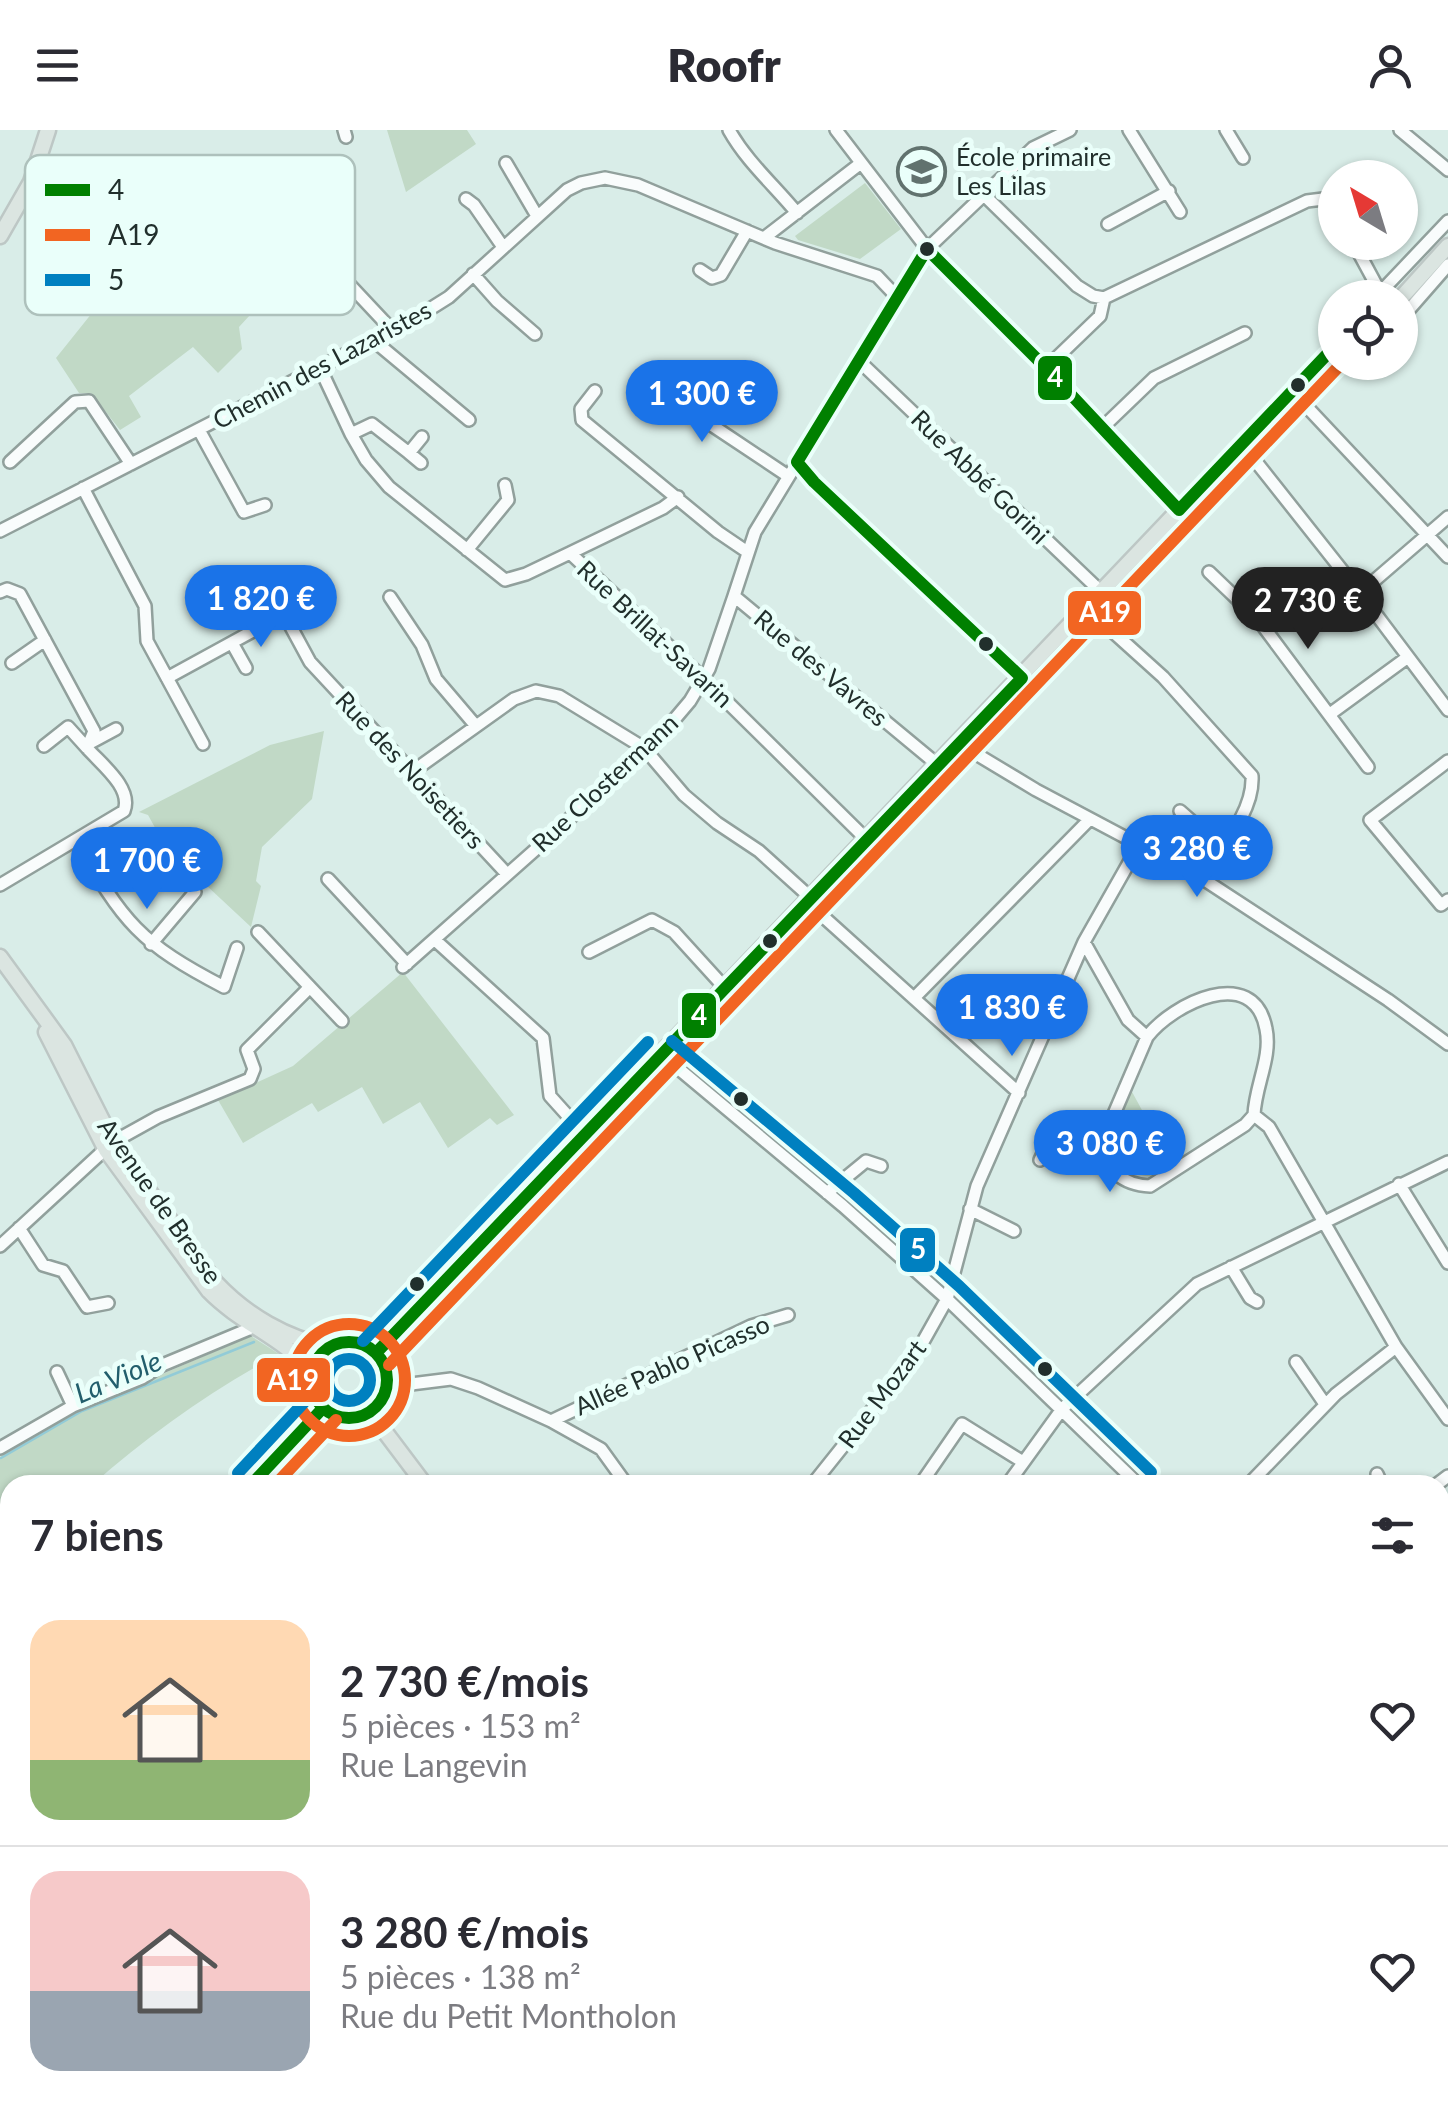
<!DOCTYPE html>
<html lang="fr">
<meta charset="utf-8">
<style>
:root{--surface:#fff;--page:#f7f7f7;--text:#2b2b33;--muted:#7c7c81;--line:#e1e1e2;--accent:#1a73e8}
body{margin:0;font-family:Lato,sans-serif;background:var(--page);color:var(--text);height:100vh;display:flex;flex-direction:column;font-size:38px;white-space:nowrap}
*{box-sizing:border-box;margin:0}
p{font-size:32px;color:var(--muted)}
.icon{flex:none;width:55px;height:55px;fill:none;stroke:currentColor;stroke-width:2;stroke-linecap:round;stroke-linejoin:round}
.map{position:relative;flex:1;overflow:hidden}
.side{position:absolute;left:0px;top:1345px;width:1450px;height:642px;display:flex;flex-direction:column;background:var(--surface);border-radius:30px 30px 0 0;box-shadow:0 2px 8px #0004}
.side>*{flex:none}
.needle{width:65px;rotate:322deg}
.fabs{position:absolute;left:1318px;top:30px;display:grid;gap:20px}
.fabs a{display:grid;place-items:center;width:100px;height:100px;border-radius:50%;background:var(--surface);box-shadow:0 2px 8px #0004;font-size:50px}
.price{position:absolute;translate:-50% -85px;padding:0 22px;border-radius:35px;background:var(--accent);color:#fff;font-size:32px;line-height:65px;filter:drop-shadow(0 2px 5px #0008)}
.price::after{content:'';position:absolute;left:50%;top:60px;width:30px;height:22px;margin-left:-15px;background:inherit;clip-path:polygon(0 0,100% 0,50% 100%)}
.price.active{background:#222;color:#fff}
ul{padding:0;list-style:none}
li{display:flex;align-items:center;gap:30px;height:250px;padding:0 30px}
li+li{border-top:2px solid var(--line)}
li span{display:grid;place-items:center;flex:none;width:280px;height:200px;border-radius:30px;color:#555}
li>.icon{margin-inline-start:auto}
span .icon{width:120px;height:120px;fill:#fffc;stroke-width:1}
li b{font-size:42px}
h2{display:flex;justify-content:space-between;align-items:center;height:120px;padding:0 30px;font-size:42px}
header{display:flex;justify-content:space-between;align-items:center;height:130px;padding:0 30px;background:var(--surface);font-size:45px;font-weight:800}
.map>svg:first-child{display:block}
.green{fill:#c1d9c6}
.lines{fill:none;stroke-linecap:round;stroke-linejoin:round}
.stream{stroke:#92cbd7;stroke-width:2.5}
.minor-casing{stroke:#91a09c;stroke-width:16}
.major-casing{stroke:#bdc7c5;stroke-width:19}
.minor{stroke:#f9fcfc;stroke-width:11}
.major{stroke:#dbe5e1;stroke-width:14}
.bus-1-casing{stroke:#eafffa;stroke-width:20}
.bus-2-casing{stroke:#eafffa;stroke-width:20}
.bus-3-casing{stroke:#eafffa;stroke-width:20}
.bus-1{stroke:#008000;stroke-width:12}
.bus-2{stroke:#f26522;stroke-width:12}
.bus-3{stroke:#0080c0;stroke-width:12}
.bus-dot{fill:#212f2c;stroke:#eafffa;stroke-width:4}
.labels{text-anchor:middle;stroke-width:10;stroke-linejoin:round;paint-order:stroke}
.poi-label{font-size:25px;fill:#212f2c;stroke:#eafffa;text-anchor:start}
.street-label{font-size:25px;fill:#212f2c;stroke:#eafffa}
.water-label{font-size:28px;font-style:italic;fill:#225e6c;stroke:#eafffa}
.key{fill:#eafffa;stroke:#aec1bc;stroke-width:2.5}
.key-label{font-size:28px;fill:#212f2c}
.line-badge{stroke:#eafffa;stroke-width:4}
.badge-label{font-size:28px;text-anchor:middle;font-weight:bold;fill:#fff}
</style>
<header><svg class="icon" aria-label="menu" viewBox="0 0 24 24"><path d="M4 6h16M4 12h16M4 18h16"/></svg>Roofr<svg class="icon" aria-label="person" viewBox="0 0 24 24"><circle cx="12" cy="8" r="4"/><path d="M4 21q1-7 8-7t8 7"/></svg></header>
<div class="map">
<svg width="1448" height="1987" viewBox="0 0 1448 1987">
<rect width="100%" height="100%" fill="#d9ede8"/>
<path class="green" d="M387,0h80l9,14 -70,48z
M865,53l36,46 -41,30 -62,-19 -3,-4z
M152,108l62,54 41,-36 27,24 -43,47 3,22 -24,24 -25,-26 -64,49 12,21 -21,13 -29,-37h-12l-23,-35z
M324,601l-12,68 -50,48 -6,34 5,5 -10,41 -44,-41 3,-5 -47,-39 -15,-27 -9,-3 131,-67z
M403,842l111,143 -17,10 -7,-7 -42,30 -28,-46 -37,22 -21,-37 -44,25 -6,-9 -69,40 -25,-43 75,-34z
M1131,960l42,77 -18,10c-66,-4 -40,-47 -24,-87z
M251,1206l28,18c-69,37 -129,80 -187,131h-82v26l-10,6v-60l4,-4 72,-42z
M130,1978h113l-15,9h-107z
M600,1978h121l-7,9h-118z"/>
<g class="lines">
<path class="stream" d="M1,1328l81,-47 172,-69"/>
<defs>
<path id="minor" d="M344,0l2,7
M729,0c18,32 45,55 68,83
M836,0l99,129 111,109 133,142
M1129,0l51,82
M1226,0l17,28
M1400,0l48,40
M506,33l31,53
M237,44l38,38 11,5 106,113
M983,64l94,92 16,10 11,2 203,-97 16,-2 12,12
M466,69l8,6 29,42
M1108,94l61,-33
M764,108l97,-75
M1353,112l27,50
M700,140l12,8 9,-3 26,-44
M473,144l24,27 38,33
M1375,168l73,-77
M1400,190l48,-55
M373,210l96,80
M858,230l259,247 -15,15 61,55 89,99c2,38 -32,71 -52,101
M320,238l31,66 15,26 23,27 116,93 21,-6 44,-21 134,126 162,160
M1046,238l54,-52 4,-18
M730,253l-23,30v9l81,54
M1291,260l157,167
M595,261l-14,18 1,11 136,112 28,19
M1102,298l52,-50 91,-45
M199,300l45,82 21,-7
M351,304l21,-10 37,29 13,-16
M1242,314l118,149 88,117
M409,323l12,10
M10,332l65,-60 14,-1 42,63
M797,332l17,20 208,196
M83,358l62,118 2,35 56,103
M0,401l414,-212 35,-22 118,-107 14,-7 24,-5 33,7 137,58 102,33 20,21
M467,420l41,-50 -3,-15
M570,423l93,-45 15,-11
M1209,442l48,46 111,149
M0,462l7,-3 13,5 74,137 -7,17c14,16 46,40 37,63l-124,74
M1360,463l88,-76
M390,467l32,48 14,34 40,47
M284,484l26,48 197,212
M232,513l14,25
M12,533l33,-23
M167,548l117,-64c10,-7 12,-12 8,-24
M1330,584l78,-57
M90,613l26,-14
M958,613l78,47 164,87 188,123 60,44
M44,616l24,-19 19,21
M1448,631l-78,59 71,85 7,-5
M938,635l-204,-169 21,-64 172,-283 106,-101 37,-18
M412,642l102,-73 22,-8 23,5 85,52 40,47 33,28 42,28 52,47
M1180,681l41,36
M77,710c45,82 64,104 147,147l13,-39
M328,749l79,85
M101,753l54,-32
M807,772l212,191
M258,802l84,89
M435,810l108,98 7,58 36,40
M1084,812l44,78 19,17c25,-33 107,-74 119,-8 6,28 -11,57 -12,86l15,12 127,220 52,72
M151,814l44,-52
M589,822l63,-32 22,12 51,56
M403,837l150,-133 115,-107 22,-26 19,-32 25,-73
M914,868l176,-179
M1147,907l-45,105c1,27 21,43 48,44l95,-61 9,-10
M661,924l182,152 104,93 192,186
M1040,1030l7,-15 21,-4 22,13 14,3
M1399,1054l49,79
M827,1063l39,-32 15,5
M970,1079l44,22
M19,1098l24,37 20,6 24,36 21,-4
M0,1116l113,-104 45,-25 92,-38 4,-10 -7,-19 62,-62
M1231,1137l19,31 7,4
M1296,1232l29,42
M57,1242l16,34
M387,1257l64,-8 27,9 73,33 50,28 26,36
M551,1291l200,-95 37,-11
M0,1318l73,-42 69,-28 18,-12 89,-37 6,-7
M1377,1344l5,11
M812,1355l103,-129 32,-57 30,-113 107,-244 55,-97
M920,1355l42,-61 61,38
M1007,1355l55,-76 135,-125 251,-122
M1248,1355l88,-91 60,-47
M1436,1355l12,-9
M1440,1503l8,-11
M0,1524l10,13
M1440,1531l8,7
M1440,1659l8,7
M0,1698l10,7
M0,1799l10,7
M1440,1828l8,-4
M0,1941l10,3
M1440,1945l8,-5
M71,1978l11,9
M281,1978l5,9
M477,1978l16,9
M1255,1978l5,9
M0,1984l10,-18
M1049,1984l2,3
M342,1987l11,-9
M455,1987l6,-9
M495,1987l26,-9
M1162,1987l20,-9
M1306,1987l7,-4 2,4"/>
<path id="major" d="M0,106l31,-54 17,-52
M1400,169l48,-53
M0,827l64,88 49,97 103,141c30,32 71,56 114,64
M46,902l60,118 103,141c31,32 73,46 103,80
M311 1250a38 38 0 1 1 76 0a38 38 0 1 1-76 0Z
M376,1223l959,-1007
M370,1282l55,73
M251,1355l72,-77
M0,1616l10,-11
M894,1978l3,9"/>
</defs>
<use href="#minor" class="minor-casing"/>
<use href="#major" class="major-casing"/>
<use href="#minor" class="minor"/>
<use href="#major" class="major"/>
<defs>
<path id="bus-1" d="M927,119l119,119 133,142
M797,332l17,20 208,196
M797,332l130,-213
M1179,380l156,-164
M311 1250a38 38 0 1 1 76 0a38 38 0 1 1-76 0Z
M376,1223l646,-675
M251,1355l72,-77"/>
<path id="bus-2" d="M293 1250a56 56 0 1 1 112 0a56 56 0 1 1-112 0Z
M389,1235l954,-1003
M275,1355l61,-65"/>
<path id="bus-3" d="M672,911l182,152 105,93 192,186
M363,1211l285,-299
M328 1250a21 21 0 1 1 42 0a21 21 0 1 1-42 0Z
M238,1343l72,-77"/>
</defs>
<use href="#bus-1" class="bus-1-casing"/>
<use href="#bus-2" class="bus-2-casing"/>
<use href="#bus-3" class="bus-3-casing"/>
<use href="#bus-1" class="bus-1"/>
<use href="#bus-2" class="bus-2"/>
<use href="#bus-3" class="bus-3"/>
</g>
<defs>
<symbol id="school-ring" viewBox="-11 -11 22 22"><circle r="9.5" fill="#eafffa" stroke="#61726e" stroke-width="1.5"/><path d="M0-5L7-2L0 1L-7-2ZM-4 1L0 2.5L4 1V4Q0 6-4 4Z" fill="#61726e"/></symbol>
</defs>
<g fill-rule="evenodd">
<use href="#school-ring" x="894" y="14" width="55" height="55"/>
</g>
<g class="bus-dot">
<circle cx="927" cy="119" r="9"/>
<circle cx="1298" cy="255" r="9"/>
<circle cx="986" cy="514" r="9"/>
<circle cx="770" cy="811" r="9"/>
<circle cx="741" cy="969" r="9"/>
<circle cx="417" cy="1154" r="9"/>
<circle cx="1045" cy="1239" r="9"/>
</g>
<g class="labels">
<g class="poi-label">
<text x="956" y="36">École primaire<tspan x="956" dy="29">Les Lilas</tspan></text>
</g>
<g class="street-label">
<text transform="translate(322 235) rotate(-28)" y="9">Chemin des Lazaristes</text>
<text transform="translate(980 347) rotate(44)" y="9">Rue Abbé Gorini</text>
<text transform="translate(655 504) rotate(43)" y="9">Rue Brillat-Savarin</text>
<text transform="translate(821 538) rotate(40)" y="9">Rue des Vavres</text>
<text transform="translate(410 640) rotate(47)" y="9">Rue des Noisetiers</text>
<text transform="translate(605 653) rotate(-43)" y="9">Rue Clostermann</text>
<text transform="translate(160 1071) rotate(55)" y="9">Avenue de Bresse</text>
<text transform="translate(672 1235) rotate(-24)" y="9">Allée Pablo Picasso</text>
<text transform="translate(882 1264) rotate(-53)" y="9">Rue Mozart</text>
</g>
<g class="water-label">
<text transform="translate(118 1247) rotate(-23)" y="10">La Viole</text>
</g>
</g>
<rect x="25" y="25" width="330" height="160" rx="15" class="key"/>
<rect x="45" y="54" width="45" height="12" fill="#008000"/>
<rect x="45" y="99" width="45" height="12" fill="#f26522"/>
<rect x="45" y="144" width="45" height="12" fill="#0080c0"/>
<g class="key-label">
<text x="108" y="70">4</text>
<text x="108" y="115">A19</text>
<text x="108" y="160">5</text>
</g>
<g class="line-badge">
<rect x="1036" y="224" width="38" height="48" rx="10" fill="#008000"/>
<rect x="1066" y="459" width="77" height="48" rx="10" fill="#f26522"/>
<rect x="680" y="861" width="38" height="49" rx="10" fill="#008000"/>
<rect x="898" y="1096" width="39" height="48" rx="10" fill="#0080c0"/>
<rect x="255" y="1226" width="77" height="48" rx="10" fill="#f26522"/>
</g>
<g class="badge-label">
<text x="1055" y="257">4</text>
<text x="1105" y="492">A19</text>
<text x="699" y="895">4</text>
<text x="918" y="1129">5</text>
<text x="293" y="1260">A19</text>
</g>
</svg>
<div class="fabs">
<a><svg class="needle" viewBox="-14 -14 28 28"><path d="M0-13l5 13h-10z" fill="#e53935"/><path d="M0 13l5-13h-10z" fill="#7c7c81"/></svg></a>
<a><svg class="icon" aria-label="locate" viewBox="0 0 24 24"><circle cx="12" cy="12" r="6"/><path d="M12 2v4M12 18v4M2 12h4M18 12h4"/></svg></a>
</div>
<b class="price" style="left:702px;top:315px">1 300 €</b>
<b class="price" style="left:261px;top:520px">1 820 €</b>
<b class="price active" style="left:1308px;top:522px">2 730 €</b>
<b class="price" style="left:1197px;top:770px">3 280 €</b>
<b class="price" style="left:147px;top:782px">1 700 €</b>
<b class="price" style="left:1012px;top:929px">1 830 €</b>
<b class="price" style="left:1110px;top:1065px">3 080 €</b>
<section class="side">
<h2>7 biens<svg class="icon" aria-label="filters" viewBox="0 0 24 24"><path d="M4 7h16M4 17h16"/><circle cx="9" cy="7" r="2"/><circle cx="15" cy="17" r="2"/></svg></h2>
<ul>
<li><span style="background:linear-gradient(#ffd9b3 70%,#8fb573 0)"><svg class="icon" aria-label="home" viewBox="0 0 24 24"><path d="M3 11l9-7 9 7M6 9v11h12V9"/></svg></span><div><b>2 730 €/mois</b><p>5 pièces · 153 m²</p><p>Rue Langevin</p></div><svg class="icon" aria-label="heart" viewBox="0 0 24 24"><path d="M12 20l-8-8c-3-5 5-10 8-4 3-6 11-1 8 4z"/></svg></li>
<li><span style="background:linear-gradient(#f6c9c9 60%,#9aa5b1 0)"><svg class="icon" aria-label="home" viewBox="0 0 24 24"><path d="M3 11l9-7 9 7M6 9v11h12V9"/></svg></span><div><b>3 280 €/mois</b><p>5 pièces · 138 m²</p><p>Rue du Petit Montholon</p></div><svg class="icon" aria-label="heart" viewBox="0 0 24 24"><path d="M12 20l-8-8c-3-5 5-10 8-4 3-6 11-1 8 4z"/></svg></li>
</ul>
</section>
</div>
